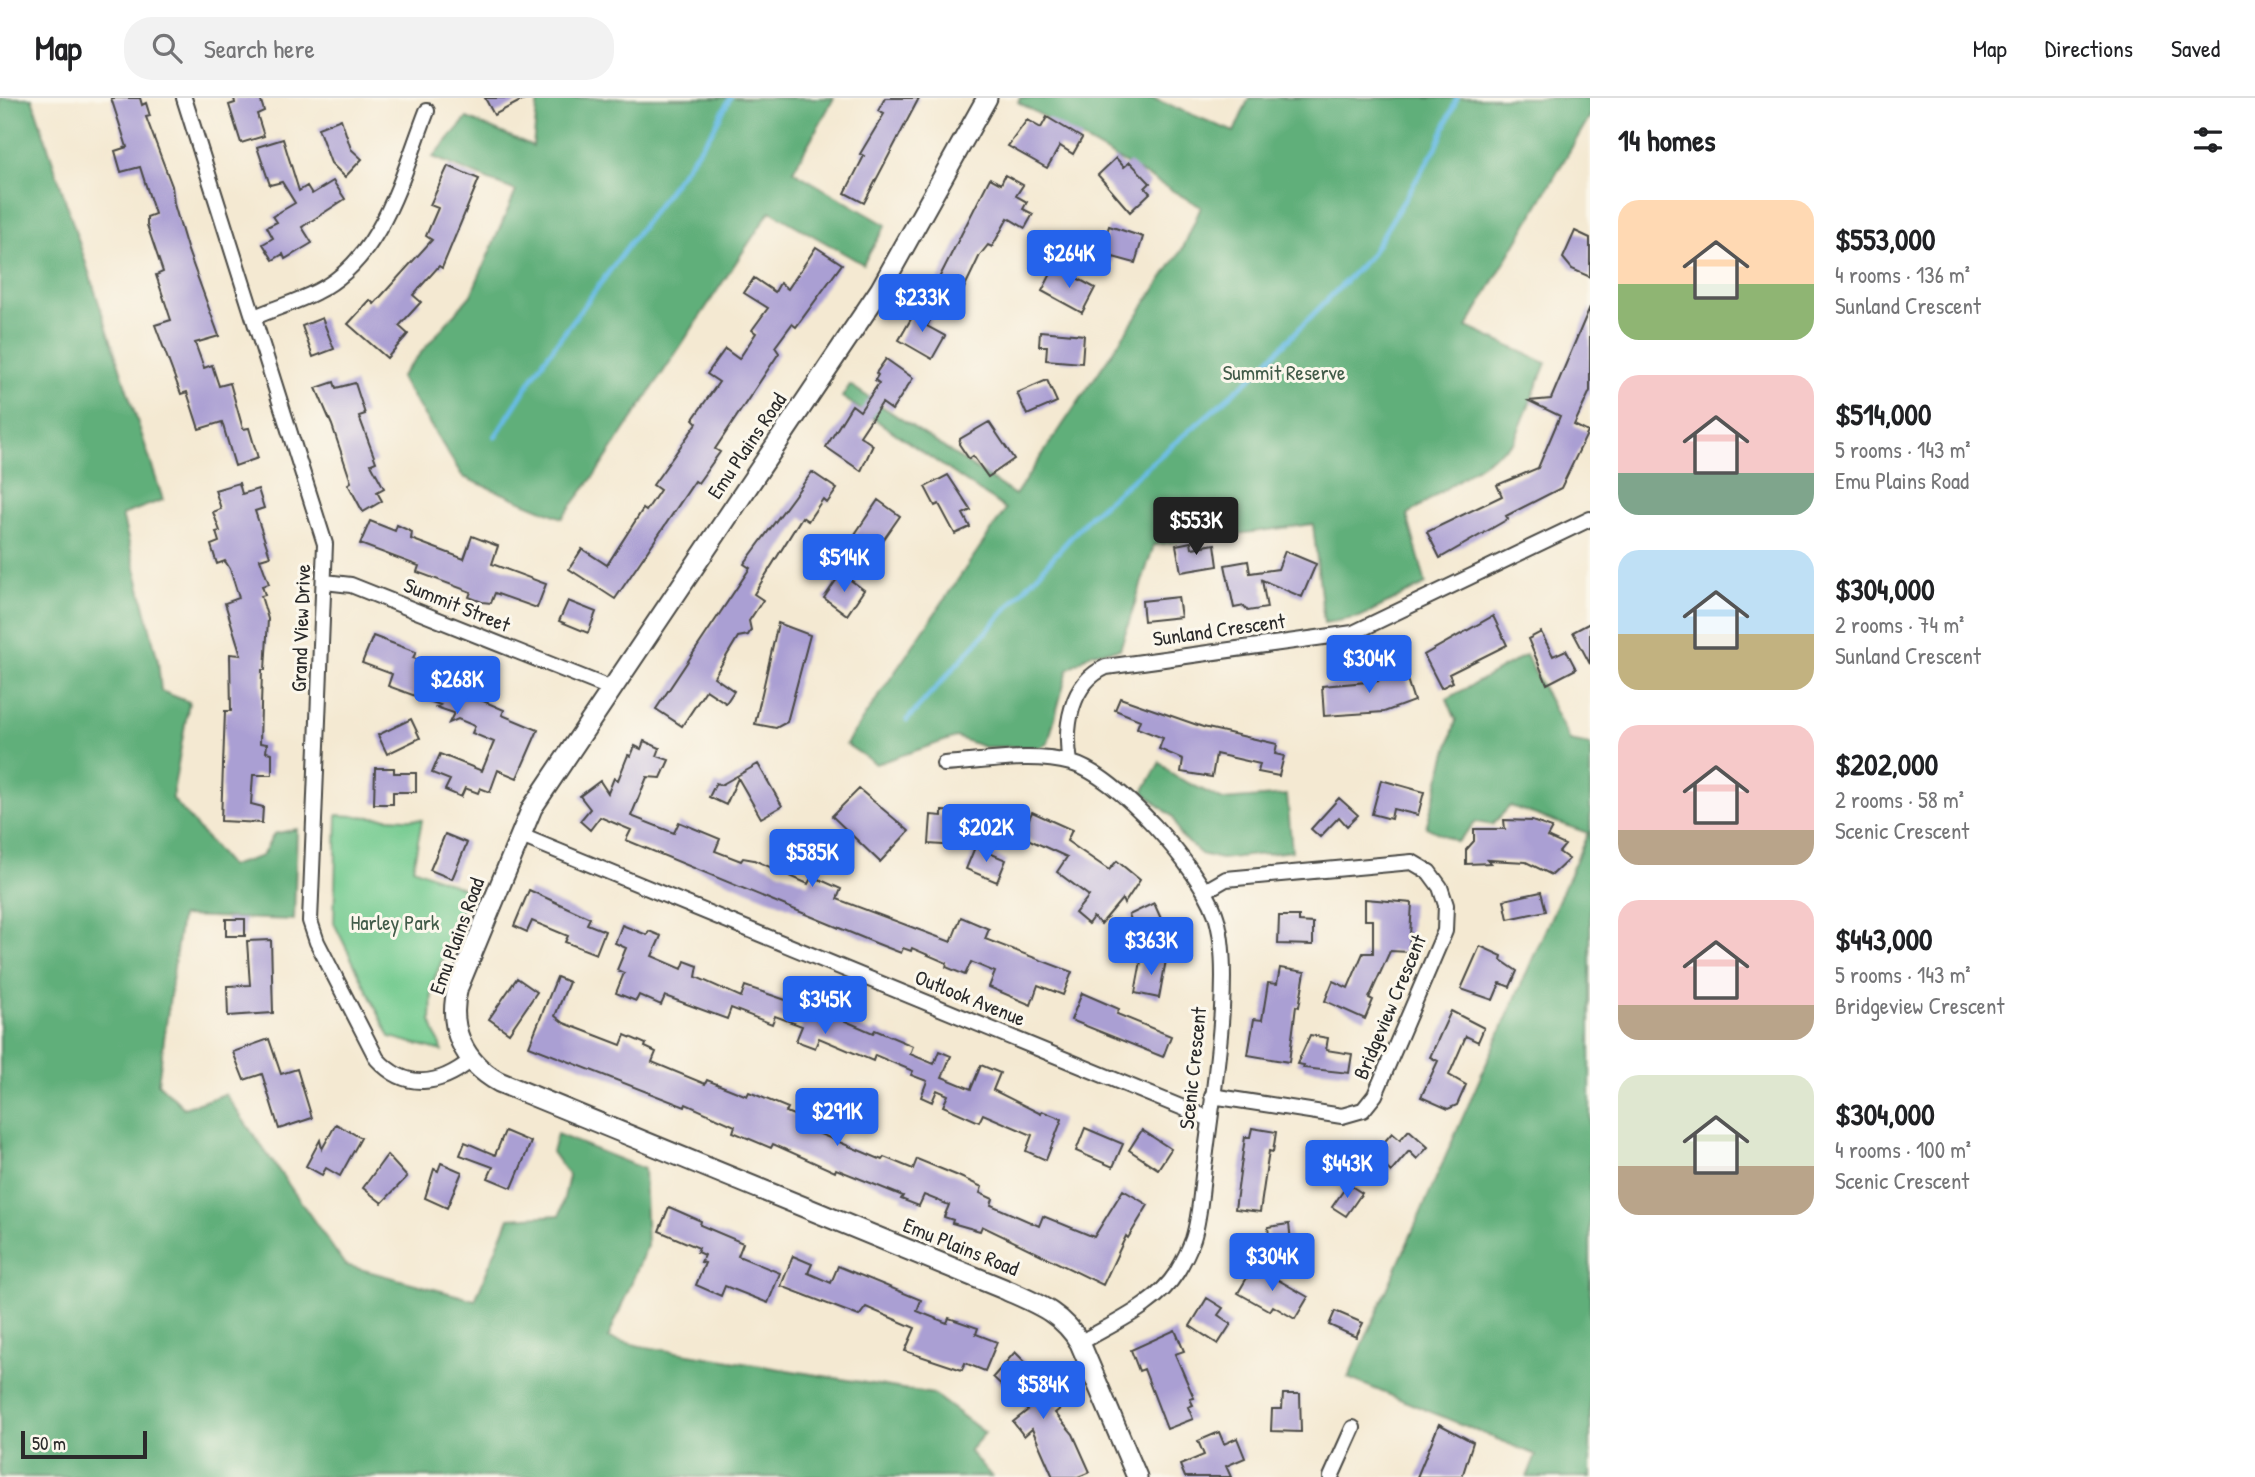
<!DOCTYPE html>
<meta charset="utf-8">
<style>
:root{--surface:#fff;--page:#f2f2f2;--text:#202124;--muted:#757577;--line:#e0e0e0;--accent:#2563eb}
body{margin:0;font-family:"Patrick Hand",sans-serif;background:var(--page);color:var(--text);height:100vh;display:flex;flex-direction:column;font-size:26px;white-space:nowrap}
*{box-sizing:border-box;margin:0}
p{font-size:23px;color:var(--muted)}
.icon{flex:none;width:38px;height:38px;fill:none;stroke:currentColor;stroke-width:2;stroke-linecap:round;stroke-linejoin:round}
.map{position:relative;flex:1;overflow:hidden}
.drawer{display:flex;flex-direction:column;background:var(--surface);width:665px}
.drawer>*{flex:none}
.scale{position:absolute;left:21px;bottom:18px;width:126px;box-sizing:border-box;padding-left:7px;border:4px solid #2b2b2b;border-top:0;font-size:19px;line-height:24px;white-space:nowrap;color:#2b2b2b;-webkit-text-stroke:5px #fbf7ec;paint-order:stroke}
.price{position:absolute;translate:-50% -60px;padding:0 16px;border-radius:7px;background:var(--accent);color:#fff;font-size:23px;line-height:46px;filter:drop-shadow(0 2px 4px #0008)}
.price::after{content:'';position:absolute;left:50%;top:42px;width:21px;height:16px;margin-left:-10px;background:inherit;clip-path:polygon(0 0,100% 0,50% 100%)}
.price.current{background:#222;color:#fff}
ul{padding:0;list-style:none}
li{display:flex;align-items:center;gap:21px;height:175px;padding:0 28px}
li span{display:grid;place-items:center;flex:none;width:196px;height:140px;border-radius:21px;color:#555}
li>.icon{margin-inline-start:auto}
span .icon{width:84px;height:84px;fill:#fffc;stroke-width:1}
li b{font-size:30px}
h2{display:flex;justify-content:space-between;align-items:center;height:84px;padding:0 28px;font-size:30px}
header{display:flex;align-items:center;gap:42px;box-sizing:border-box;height:98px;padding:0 35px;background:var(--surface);border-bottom:2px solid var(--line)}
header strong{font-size:33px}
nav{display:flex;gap:38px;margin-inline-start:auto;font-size:24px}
.search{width:490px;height:63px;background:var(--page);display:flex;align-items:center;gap:18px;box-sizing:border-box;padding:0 24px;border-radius:28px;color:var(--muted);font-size:26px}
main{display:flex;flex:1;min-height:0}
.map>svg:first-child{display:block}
.green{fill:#75cb90;stroke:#507b5e;stroke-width:2}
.forest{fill:#60af7a;stroke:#466d52;stroke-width:2}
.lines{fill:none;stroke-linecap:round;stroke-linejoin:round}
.stream{stroke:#68bce4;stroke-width:5}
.building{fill:#aa9fd3}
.street-casing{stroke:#494844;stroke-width:18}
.secondary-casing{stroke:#494844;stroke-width:23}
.street{stroke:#fff;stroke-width:14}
.secondary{stroke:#fff;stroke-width:19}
.labels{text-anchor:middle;stroke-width:6;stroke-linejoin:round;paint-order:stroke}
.park-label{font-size:21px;fill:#415b49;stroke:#fbf7ec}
.street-label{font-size:21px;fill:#2b2b2b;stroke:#fbf7ec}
</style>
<header>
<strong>Map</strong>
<div class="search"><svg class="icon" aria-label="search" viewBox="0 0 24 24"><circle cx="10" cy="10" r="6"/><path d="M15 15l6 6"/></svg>Search here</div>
<nav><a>Map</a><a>Directions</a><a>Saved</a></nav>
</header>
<main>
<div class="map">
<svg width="1590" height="1379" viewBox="0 0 1590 1379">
<rect width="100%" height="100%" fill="#fbf7ec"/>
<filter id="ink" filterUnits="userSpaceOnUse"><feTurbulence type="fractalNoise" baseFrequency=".0143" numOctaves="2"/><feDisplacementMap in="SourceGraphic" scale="14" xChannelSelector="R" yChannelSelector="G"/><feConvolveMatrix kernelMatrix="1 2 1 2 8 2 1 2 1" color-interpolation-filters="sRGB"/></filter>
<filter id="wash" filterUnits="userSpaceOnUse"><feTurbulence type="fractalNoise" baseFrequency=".00686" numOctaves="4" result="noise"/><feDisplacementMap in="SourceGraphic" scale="28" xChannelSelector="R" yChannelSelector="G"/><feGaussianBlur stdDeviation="1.57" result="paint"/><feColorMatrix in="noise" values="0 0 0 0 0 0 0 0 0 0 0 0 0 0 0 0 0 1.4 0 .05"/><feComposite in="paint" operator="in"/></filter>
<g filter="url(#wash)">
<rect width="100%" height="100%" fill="#f4e9d2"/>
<path class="green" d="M337,717l85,5 -9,48 57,23 -38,94 -1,36 11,30 -52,-14 -56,-114z"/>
<path class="forest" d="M0,0h32l131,402 -41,15 36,146 3,30 28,11 -17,96 58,68 32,-10 12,-22 23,-5 -3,91 -113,-4 -23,167 26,25 41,-14 120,171 130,35 34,-82 51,-3 9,-39 -17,-24 5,-18 87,35 3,77 -39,92 32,8 293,48 52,39 -16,18 23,26h-992z
M538,0h296l-41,73 93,54 -23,39 -93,-53 -173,261 -35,46 -99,-41 -63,-100 71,-82 45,-104 -83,-34 34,-39 66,28z
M1020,0h132l82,34 15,-34h341v18l-123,211 79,36 -32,79 -107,73 19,69 -66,33 -36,6 -11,-99 -159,21 -34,104 -28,4 -24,16 -20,74 -7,4h-57l-28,-10 -80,27 -30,-20 160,-235 -164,-112 8,-12 165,110 168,-247 18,-41 -183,-105z
M1526,557l44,86 20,4v732h-63l9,-22 -188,-77 240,-545 -78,-27 -18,19 -16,-3 -19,20 -31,-15 30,-107 -9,-21z
M1160,664l14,14 49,24 64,-5 5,56 -71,8 -20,-5 -21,-19 -7,-18 -30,-25z"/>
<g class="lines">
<path class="stream" d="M495,339l47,-74 171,-233 17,-32
M907,622l184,-205 162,-139 117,-120 67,-110 20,-48"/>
</g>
<g id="blocks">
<path class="building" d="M111,0h29l2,7 4,-2 4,13 -4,1 26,69 2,18 13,44 32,88 -24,7 9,25 8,-3 7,21 11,-3 13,46 6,-1 9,30 -23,8 -13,-44 -23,7 -12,-37 -6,2 -26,-69 16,-5 -15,-45 7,-3 -16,-47v-8l8,-3 -15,-47 -19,5 -6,-21 12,-4z
M234,0h26l4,13 -7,3 7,22 -23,7 -12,-38 6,-2z
M485,0h41l-32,17z
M885,0h34l-55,105 -19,-10 19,-37 -4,-2 24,-40 -6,-3z
M1047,19l35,21 -9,16 -13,-8 -13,22 -39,-22 19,-26 14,8z
M341,21l10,30 11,10 -17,18 -14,-14 -13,-35z
M283,41l16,52 8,-5 5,8 21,-13 12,18 -43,28 10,16 -27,16 -2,-5 -10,6 -10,-16 10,-6 -6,-11 10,-5 -4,-6 22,-13 -13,-21 -12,3 -13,-38z
M1116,60l8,9 6,-5 20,21 -5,5 5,5 -20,19 -32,-37z
M448,68l31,13 -37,89 -3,-2 -26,29 8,7 -22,24 9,8 -21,24 -39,-34 22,-24 4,4 58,-64 -6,-4 12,-28 -8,-3z
M1005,77l18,10 -7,11 11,6 -4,7 10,5 -8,14 -17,-10 -16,29 -4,-2 -8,10 -25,52 -22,-12 6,-11 -2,-2 53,-104 11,6z
M1109,128l34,11 -8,26 -22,-6 -3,11 -24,-7 4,-16 12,3z
M1575,133l15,7v39l-18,-8 -9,-11z
M816,149l26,17 -46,63 -4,-3 -17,23 4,6 -64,96 5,3 -22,31 -3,-2 -80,118 -46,-30 13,-20 25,16 36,-56 3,2 14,-21 -7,-5 44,-62 -4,-4 26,-37 -12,-8 18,-25 14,10 17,-26 -4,-3 16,-22 -24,-15 10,-15 21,14 5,-9 8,6z
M1055,168l40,22 -13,25 -40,-22z
M919,207l15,8 -7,13 18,10 -13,23 -33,-19z
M1590,209v84l-16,34 14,7 -27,56 -55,28 2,3 -68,39 -13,-26 75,-36 -5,-11 41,-17 22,-52 -31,-15 22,-2z
M322,220l12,31 -21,8 -11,-31z
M1040,233l44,4 -2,28 -36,-3 1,-14h-8z
M886,261l27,19 -21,32 -10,-7 -22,33 13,9 -12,26 -35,-24 26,-42 8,6 19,-28 -4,-3 3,-5 -2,-2z
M1047,282l10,22 -30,13 -10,-22z
M334,284l2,6 19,-5 10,31 -6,2 17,46 -5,2 13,24 -7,4 5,9 -19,11 -15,-28 3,-2 -19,-57 -16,-37z
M989,324l25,37 -26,18 -15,-21 -4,3 -10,-15 1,-5z
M812,374l25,17 -10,14 -4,-4 -15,22 -6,-4 -48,77 9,6 -14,21 2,9 -3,5 -10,2 -24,40 20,14 -8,12 -20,-13 -24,36 -26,-17 94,-141 -6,-4z
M948,377l23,35 -8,4 7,13 -15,7 -16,-30 -4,2 -10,-19z
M239,385l3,11 16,-5 6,19 -9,3 15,45 -10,3 9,25 -7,2 3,9 -4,1 7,23 -3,51h-3l-2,73 7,1 -1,8 6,1v22h-19l-2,29 12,3 -1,16 -41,-2 4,-110h6l-1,-57 11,1 -16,-52 14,-5 -9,-29 -5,-8 -8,3 -6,-19 8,-3 -3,-10 4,-1 -7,-19 8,-3 -6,-19z
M878,402l22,16 -23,33 -22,-15z
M370,423l25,10 2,-6 15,7 -1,7 53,20 8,-23 26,10 -6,18 54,20 -9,24 -42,-15 -4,10 -9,-1 -13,-5 2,-5 -54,-20 2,-6 -59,-22z
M1191,444l1,6 23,-4 3,22 -37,6 -5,-27z
M1285,453l31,13 -14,33 -40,-17 5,28 -19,3 -4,-5 -10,2 -9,-43 23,-4 2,12 28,-4z
M841,475l23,17 -17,25 -23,-17z
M1178,499l3,20 -37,4 -2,-20z
M568,503l28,11 -8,21 -29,-12z
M1493,518l14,29 -58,29 4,8 -12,6 -17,-33z
M778,525l32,12 -23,87 -11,6 -21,-4z
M1590,525v41l-17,-32z
M1541,534l12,24 13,-6 10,19 -29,15 -19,-45z
M373,538l43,16 -3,6 50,19 -5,13 46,20 -2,5 36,15 -21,48 -19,-8 -8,22 -10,-4 -2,5 -13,-5 -4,9 -16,-7 5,-10 -18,-7 8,-19 42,17 12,-29 -22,-9 3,-7 -17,-7 -9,4 5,-10 -18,-6 4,-2 -52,-19 4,-12 -30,-11z
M1402,566l12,37 -30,11 -60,4 -2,-30 56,-5 -3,-8z
M1120,600l83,29 74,17 -2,10 9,2 -5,20 -21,-4 2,-8 -44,-10 -4,23 -31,-5 2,-13 -24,-10 4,-11 -26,-10 3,-8 -25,-10z
M411,621l9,19 -33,16 -9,-19z
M644,643l16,7 -3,8 12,4 -8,18 -14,-1 -16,39 43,17 5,-11 41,17 -5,12 26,10 2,-3 11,2 54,24 4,-8 29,13 -4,10 114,43 10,-25 28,12 -4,10 87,33 -9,23 -25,-10 -7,20 -42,-18 6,-15 -24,-10 -6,13 -19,-8 1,-4 -35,-15 -1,3 -8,-3 -2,5 -23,-9 -252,-104 5,-10 -31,-13 -10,13 -10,-9 10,-12 -10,-13 20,-15 8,12 6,-15 4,2 10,-25 3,1 4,-10 6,3z
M758,666l24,42 -21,12 -23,-40 -12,27 -17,-8 7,-14 5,2z
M375,670h19v5h22v19h-23v12h-19z
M1381,682l43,12 -6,23 -25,-6 -2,10 -19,-5z
M859,691l50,42 -29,31 -48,-46z
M1339,700l19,17 -11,11 -8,-9 -19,20 -9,-8z
M942,713l17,1 -2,34 -28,-2 2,-29 11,1z
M1032,714l40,18 -5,11 42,29 8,-9 23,19 -16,24 -2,-5 -21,25 -8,-7 -5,7 -13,-11 14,-17 -32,-24 10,-15 -46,-21z
M1504,722l28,1 20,7 -5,9 18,8 -6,7 10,7 -17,16 -26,-13 -38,-2 3,3 -25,1v-14l8,-9v-12h31z
M445,736l22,9 -15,36 -22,-9z
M975,749l31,13 -9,22 -31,-13z
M529,792l61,28 -3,6 18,7 -9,23 -31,-12 3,-6 -36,-15 -5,11 -13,-6z
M1541,794l5,19 -38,8 -4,-19z
M1365,801l47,4 -3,49 -19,-1 -21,47 4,2 -8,19 -40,-18 8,-20 15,7 15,-35h10v-33h-8z
M1154,805l16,36 -26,11 -15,-35z
M1279,818h20v6l14,1v22l-35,-1z
M226,821h19v17h-19z
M622,827l25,10 2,-4 12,5 -9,20 30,13 3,-8 13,5 -2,11 45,20 4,-11 64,22 2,-6 19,8 -1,4 44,19 2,-3 38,16 -3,8 24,10 5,-13 12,5 -9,21 29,12 10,-24 19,8 -7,17 48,24 1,-3 20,8 -16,41 -20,-9 6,-16 -49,-21 -4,8 -36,-16 5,-11 -11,-5 -5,12 -11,-5 6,-16 -16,-6 2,-4 -38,-16 -2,6 -54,-23 -4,10 -19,-7 6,-15 -27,-10 -3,8 -41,-16 -4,11 -62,-23 -4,9 -22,-10 -3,6 -20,-8 8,-20 -7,-3 9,-22 -11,-5z
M271,842l2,73 -45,3 -1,-30 23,-1 -3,-44z
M1480,848l22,10 -1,4 16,11 -7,16 -10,-4 -7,17 -32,-11z
M1142,858l24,4 -7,38 -24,-5z
M1280,870l25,4 -6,35 -3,-1 -7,56 -41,-7 6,-36 8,1 6,-37 9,1z
M557,879l12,5 -14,34 9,7 57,22 4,-10 21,9 -1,3 11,5 -4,10 53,22 2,-4 40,16 2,-4 39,16 -2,4 25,10 -3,7 74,31 2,-3 29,12 4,-10 39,16 26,12 -2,6 13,6 -2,6 48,21 4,-10 51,21 29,-47 25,15 -20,33 -2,-2 -23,49 -121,-59 -2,5 -28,-8 1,-3 -9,-3 5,-12 -25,-10 -5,11 -18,-7 2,-3 -67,-27 -1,3 -62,-28 -2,4 -38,-16 2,-6 -49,-22 -1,3 -156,-61z
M517,880l20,14 -28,41 -20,-14z
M1082,895l37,16 -2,5 54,22 -8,21 -92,-37z
M1451,913l33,17 -6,14 -12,-6 -17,39 17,10 -9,20 -9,4 -27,-12 17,-36 -8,-4z
M1310,937l18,3 -2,12 26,4 -3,19 -46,-5 1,-3 -7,-1z
M269,941l12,35 16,-5 15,49 -33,11 -17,-55 -18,6 -11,-28z
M336,1026l25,14 -21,38 -14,-8 -4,7 -16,-9 14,-26 2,9z
M1085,1030l38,16 -10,23 -37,-16z
M1252,1030l24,4 -3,20 -4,-1 -9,61 -25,-3 10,-72h5z
M1142,1032l29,19 -13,20 -29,-19z
M1409,1032l19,17 -11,12 -8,-8 -18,21 -18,-17 19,-22 8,7z
M505,1033l26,11 -19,46 -24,-10 5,-11 -33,-12 5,-13 30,13z
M387,1057l20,22 -25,26 -19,-15z
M441,1065l21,9 -15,36 -22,-10 9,-29 4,2z
M1348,1086l14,9 -16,23 -14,-9z
M669,1109l32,14 -1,4 43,18 -5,13 42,17 -12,30 -43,-17 -4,10 -25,-11 9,-22 -4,-1 3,-7 -7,-3 2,-4 -40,-17z
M1289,1126l4,34 -21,2 -4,-33z
M793,1158l19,8 -4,9 23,10 7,-17 83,34 -4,11 30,12 2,-5 29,10 -2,6 21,8 -12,29 -20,-8 -3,7 -57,-19 10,-23 -49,-21 -7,9 -78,-30z
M1254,1168l54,31 -13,22 -22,-13 -3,5 -32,-18z
M1207,1200l16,10 -5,7 13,9 -13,20 -28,-18z
M1335,1213l28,12 -7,14 -27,-12z
M1175,1232l9,21 -9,3 19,44 -4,1 3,6 -5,2 5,12 -26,10 -23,-60 -5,2 -8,-21z
M1015,1254l11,11 -7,7 28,25 4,-3 7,10 2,7 -5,4 18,21 17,38 -12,5h-25l-21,-48 -8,7 -11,-14 15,-12 -35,-33z
M1283,1296h17l1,38 -30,-1 1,-22h10z
M1439,1326l34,18 -11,35h-45z
M1219,1334l5,12 13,-6 8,20 -19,8 5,11h-46l-5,-12 24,-10 -6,-14z"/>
</g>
</g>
<g filter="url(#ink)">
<use href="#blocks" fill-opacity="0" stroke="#494844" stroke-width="2"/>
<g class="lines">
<defs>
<path id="street" d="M184,0l141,446 -15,377 7,21 60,117c29,32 63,26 93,2
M255,219c20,-9 42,-15 61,-25 67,-33 86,-117 111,-181
M325,484l26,3 261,104
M1070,664c-6,-34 0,-79 36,-95l247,-34 237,-114
M944,666c40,-2 88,-12 127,-1 46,12 128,105 144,150 20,55 -3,186 -10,247 -4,26 -4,54 -12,79 -4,11 -10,23 -16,33 -21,34 -64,51 -97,71
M519,737l691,284
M1205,793l21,-12 186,-17 17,10 11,15 6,18 -1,26 -70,164 -12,15 -21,6 -130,-20
M1331,1379l22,-49"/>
<path id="secondary" d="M987,0l-107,192 -348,518 -74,179c-11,40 5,75 41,95l505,207c31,14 58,23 76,54l57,134"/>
</defs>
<use href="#street" class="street-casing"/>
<use href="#secondary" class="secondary-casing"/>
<use href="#street" class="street"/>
<use href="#secondary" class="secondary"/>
</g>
</g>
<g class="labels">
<g class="park-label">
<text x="1284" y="282">Summit Reserve</text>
<text x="395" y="832">Harley Park</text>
</g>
<g class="street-label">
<text transform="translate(747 348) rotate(-56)" y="7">Emu Plains Road</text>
<text transform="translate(457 507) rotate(22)" y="7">Summit Street</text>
<text transform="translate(301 530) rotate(-88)" y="7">Grand View Drive</text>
<text transform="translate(1219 532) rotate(-8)" y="7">Sunland Crescent</text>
<text transform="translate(457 838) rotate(-70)" y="7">Emu Plains Road</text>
<text transform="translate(970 900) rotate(22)" y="7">Outlook Avenue</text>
<text transform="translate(1390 909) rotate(-67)" y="7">Bridgeview Crescent</text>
<text transform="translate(1193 970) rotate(-84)" y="7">Scenic Crescent</text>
<text transform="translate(961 1149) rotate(22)" y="7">Emu Plains Road</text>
</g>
</g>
</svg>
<div class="scale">50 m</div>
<b class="price" style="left:1069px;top:192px">$264K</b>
<b class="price" style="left:922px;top:236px">$233K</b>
<b class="price current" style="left:1196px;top:459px">$553K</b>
<b class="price" style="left:844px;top:496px">$514K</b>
<b class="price" style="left:1369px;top:597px">$304K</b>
<b class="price" style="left:457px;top:618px">$268K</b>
<b class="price" style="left:986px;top:766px">$202K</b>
<b class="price" style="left:812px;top:791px">$585K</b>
<b class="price" style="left:1151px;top:879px">$363K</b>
<b class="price" style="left:825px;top:938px">$345K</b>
<b class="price" style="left:837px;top:1050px">$291K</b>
<b class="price" style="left:1347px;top:1102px">$443K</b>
<b class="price" style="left:1272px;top:1195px">$304K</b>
<b class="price" style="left:1043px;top:1323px">$584K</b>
</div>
<section class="drawer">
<h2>14 homes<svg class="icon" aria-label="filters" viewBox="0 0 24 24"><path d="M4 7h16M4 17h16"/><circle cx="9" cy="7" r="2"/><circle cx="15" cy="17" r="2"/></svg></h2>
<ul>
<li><span style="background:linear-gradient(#ffd9b3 60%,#8fb573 0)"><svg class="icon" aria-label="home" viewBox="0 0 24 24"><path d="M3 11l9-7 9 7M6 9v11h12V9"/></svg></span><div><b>$553,000</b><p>4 rooms · 136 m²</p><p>Sunland Crescent</p></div></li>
<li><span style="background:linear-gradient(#f6c9c9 70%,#7fa58c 0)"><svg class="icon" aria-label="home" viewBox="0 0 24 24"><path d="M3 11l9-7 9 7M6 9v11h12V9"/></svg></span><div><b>$514,000</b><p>5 rooms · 143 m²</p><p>Emu Plains Road</p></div></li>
<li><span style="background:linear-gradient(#bfe0f5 60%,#c2b280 0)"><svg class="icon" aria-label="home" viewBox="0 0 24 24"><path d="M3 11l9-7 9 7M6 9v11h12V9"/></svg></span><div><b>$304,000</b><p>2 rooms · 74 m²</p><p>Sunland Crescent</p></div></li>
<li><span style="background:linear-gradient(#f6c9c9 75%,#b9a48a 0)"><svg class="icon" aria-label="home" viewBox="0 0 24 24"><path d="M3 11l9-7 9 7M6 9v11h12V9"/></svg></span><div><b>$202,000</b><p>2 rooms · 58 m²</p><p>Scenic Crescent</p></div></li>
<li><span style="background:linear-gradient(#f6c9c9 75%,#b9a48a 0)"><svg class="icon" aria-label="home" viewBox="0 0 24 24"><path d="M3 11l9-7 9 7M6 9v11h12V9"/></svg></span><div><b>$443,000</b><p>5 rooms · 143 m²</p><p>Bridgeview Crescent</p></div></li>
<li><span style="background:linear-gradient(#dfe7d0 65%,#b9a48a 0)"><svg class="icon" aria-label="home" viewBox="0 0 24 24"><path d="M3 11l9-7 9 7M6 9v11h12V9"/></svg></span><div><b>$304,000</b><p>4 rooms · 100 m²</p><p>Scenic Crescent</p></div></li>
</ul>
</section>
</main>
